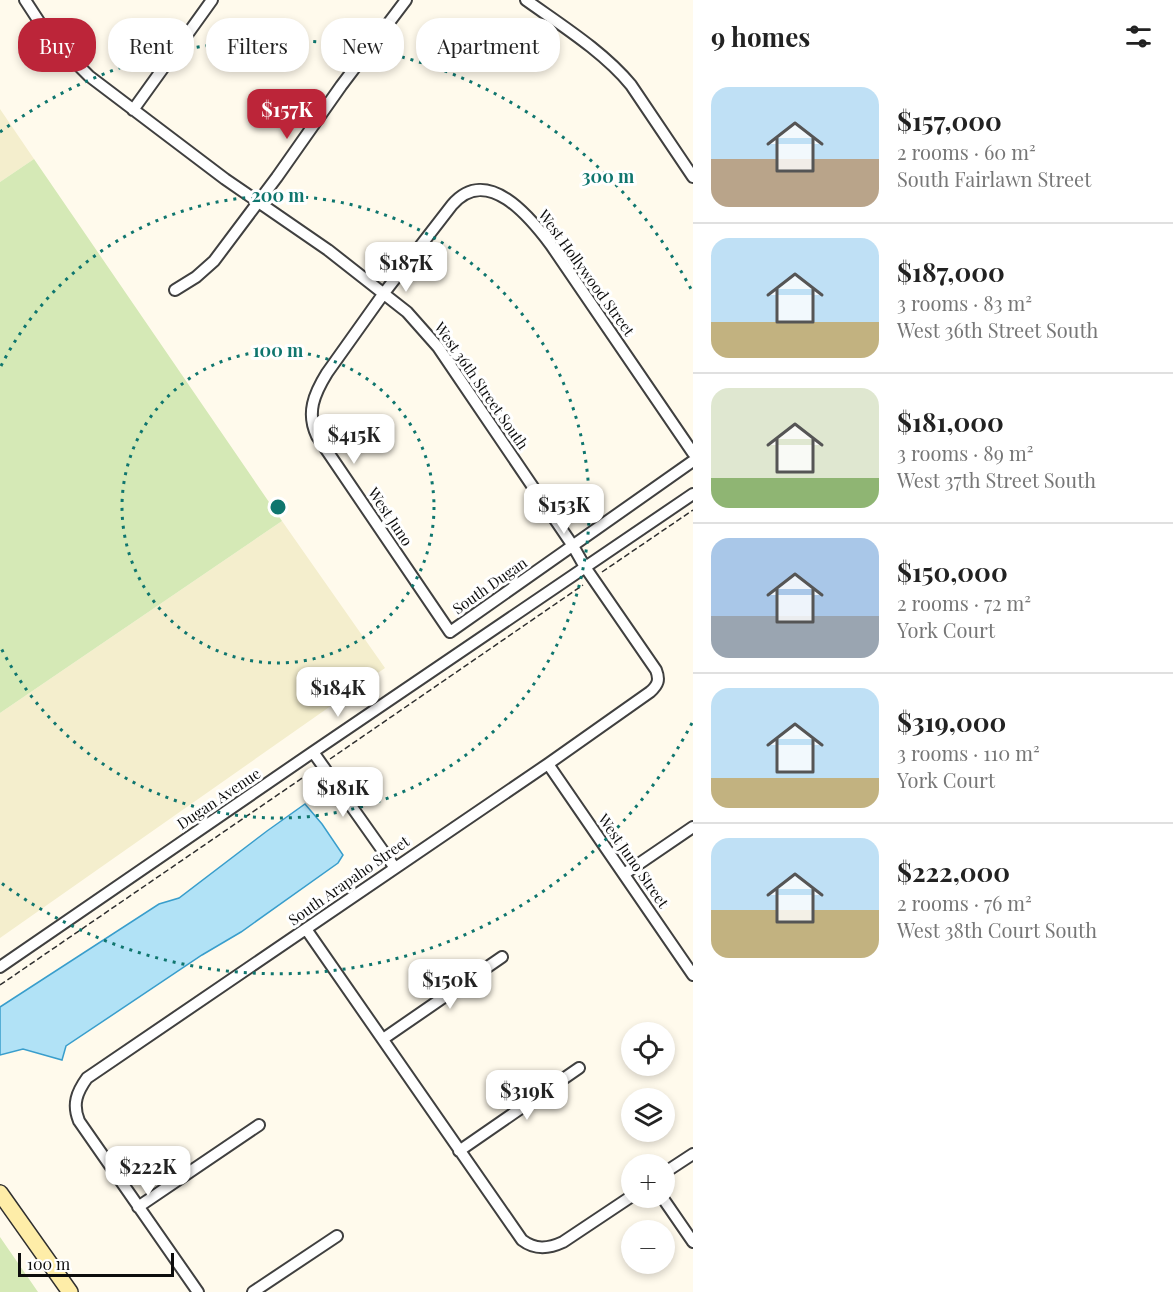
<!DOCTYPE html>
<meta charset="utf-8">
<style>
:root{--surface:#fff;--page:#f2f2f2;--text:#222;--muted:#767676;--line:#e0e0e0;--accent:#bc2539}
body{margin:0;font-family:"Playfair Display",serif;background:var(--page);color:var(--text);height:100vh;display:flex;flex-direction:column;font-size:22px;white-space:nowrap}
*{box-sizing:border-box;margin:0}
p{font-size:20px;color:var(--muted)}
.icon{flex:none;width:33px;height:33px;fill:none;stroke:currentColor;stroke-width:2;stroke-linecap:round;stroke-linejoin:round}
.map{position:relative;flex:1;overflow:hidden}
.side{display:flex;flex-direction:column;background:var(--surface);width:480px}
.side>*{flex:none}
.guide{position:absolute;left:18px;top:18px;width:570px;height:54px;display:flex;gap:12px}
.tools{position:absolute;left:621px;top:1022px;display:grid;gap:12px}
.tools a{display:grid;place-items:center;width:54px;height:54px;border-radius:50%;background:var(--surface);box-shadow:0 3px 9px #0003;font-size:30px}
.scale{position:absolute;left:18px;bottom:15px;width:156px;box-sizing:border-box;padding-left:6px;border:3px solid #0d0d0d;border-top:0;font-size:16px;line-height:21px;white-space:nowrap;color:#0d0d0d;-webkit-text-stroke:4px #fff;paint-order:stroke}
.price{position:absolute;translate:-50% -51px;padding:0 14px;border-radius:12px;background:#fff;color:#222;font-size:20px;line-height:39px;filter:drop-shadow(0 2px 3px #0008)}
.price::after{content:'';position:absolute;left:50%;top:36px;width:18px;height:14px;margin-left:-9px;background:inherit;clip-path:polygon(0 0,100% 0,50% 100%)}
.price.active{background:var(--accent);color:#fff}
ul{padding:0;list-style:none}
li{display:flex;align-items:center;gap:18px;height:150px;padding:0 18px}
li+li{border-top:2px solid var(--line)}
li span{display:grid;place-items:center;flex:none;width:168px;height:120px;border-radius:18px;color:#555}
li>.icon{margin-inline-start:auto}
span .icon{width:72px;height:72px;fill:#fffc;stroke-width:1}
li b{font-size:26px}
h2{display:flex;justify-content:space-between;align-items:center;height:72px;padding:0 18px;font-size:26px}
.tag{padding:0 21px;border-radius:24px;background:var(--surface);box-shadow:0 3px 9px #0003;font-size:21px;line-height:54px}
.tag.active{background:var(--accent);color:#fff}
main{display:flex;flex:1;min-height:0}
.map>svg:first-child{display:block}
.farmland{fill:#f4eecd}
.green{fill:#d5e9b6}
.water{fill:#b1e2f6;stroke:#399ecc;stroke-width:1.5}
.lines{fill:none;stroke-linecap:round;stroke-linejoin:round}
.street-casing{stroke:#404040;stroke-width:14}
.secondary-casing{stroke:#2f2f2f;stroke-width:18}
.path{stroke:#2f2f2f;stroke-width:1.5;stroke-dasharray:6 3;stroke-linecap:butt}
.street{stroke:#fff;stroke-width:10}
.secondary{stroke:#feeda8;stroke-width:15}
.ring{fill:none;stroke:#0f766e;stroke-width:3;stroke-dasharray:3 6}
.labels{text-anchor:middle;stroke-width:6;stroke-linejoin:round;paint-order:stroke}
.street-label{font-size:15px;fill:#0d0d0d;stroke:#fff}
.centre{fill:#0f766e;stroke:#fff;stroke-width:3}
.ring-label{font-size:18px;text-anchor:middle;font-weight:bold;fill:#0f766e;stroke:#fff;stroke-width:6;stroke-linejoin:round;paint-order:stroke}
</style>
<main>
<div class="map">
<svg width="693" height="1292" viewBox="0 0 693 1292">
<rect width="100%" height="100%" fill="#fffaec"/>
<path class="farmland" d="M0,109l34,50 -34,23z
M282,521l103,147 -385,270v-225z"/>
<path class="green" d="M34,159l248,362 -282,192v-531z
M0,1237l38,55h-38z"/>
<path class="water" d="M305,804l17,20 21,31 -5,8 -97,69 -39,23 -136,91 -4,14 -39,-11 -23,6v-48l159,-103 20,-6 88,-67z"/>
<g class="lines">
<defs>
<path id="street" d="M25,0l15,23 23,27 26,26 136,103 103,71 79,62 31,35 135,199 12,21 71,103c4,10 2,15 -6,22l-102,72 -461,314c-10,14 -15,26 -8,43l119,171
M526,0c35,25 78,52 105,85l62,92
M133,110l79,-110
M175,290l21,-13 18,-16 63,-84 64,-91 65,-86
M693,453l-142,-208c-21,-28 -64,-81 -99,-40l-68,88 -57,80c-13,21 -21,40 -10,63l133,196 243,-171
M313,752l82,116
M548,764l145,211
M624,874l69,-47
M306,929l216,311c13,10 26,9 41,2l69,-46
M0,967l313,-215 380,-258
M383,1039l119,-82
M459,1151l120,-83
M664,1173l29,-19
M662,1197l31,45
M138,1207l121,-82
M253,1292l84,-56"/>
<path id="secondary" d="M0,1193l70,99"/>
</defs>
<use href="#street" class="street-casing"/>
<use href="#secondary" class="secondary-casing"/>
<path class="path" d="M602,572l91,-62
M330,759l253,-174
M0,985l314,-215"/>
<use href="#street" class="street"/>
<use href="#secondary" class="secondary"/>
</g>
<g class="ring">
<circle cx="278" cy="507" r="156"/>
<path d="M1 366A311 311 0 1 1 1 648"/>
<path d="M692 723A467 467 0 0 1 0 882M0 132A467 467 0 0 1 692 291"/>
</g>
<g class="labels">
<g class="street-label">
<text transform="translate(586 273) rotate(54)" y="5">West Hollywood Street</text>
<text transform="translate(481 386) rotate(55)" y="5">West 36th Street South</text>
<text transform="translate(390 517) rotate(56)" y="5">West Juno</text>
<text transform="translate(490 586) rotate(-35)" y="5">South Dugan</text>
<text transform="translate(219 799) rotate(-34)" y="5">Dugan Avenue</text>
<text transform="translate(633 861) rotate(55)" y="5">West Juno Street</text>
<text transform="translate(349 881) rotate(-35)" y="5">South Arapaho Street</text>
</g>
</g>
<circle cx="278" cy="507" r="9" class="centre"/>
<g class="ring-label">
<text x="608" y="183">300 m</text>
<text x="278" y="202">200 m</text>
<text x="278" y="357">100 m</text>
</g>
</svg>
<div class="tools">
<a><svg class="icon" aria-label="locate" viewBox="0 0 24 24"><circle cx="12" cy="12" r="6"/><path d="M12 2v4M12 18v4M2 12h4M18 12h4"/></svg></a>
<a><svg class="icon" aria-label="layers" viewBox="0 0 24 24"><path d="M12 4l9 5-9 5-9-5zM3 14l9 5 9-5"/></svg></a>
<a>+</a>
<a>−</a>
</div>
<div class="scale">100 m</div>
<b class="price active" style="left:287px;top:140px">$157K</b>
<b class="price" style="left:406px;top:293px">$187K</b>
<b class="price" style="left:354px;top:465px">$415K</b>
<b class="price" style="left:564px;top:535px">$153K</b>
<b class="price" style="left:338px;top:718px">$184K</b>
<b class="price" style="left:343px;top:818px">$181K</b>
<b class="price" style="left:450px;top:1010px">$150K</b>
<b class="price" style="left:527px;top:1121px">$319K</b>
<b class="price" style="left:148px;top:1197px">$222K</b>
<div class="guide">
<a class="tag active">Buy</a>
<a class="tag">Rent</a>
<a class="tag">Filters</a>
<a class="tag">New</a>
<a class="tag">Apartment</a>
</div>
</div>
<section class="side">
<h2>9 homes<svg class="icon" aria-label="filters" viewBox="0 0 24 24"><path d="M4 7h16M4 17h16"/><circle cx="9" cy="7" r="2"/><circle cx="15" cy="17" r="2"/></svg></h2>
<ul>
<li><span style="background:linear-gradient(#bfe0f5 60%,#b9a48a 0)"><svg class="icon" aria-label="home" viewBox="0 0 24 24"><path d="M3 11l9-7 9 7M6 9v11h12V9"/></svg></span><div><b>$157,000</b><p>2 rooms · 60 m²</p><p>South Fairlawn Street</p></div></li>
<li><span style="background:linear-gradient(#bfe0f5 70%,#c2b280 0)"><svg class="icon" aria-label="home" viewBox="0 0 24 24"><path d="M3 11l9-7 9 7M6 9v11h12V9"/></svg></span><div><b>$187,000</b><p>3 rooms · 83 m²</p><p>West 36th Street South</p></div></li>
<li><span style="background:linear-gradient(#dfe7d0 75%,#8fb573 0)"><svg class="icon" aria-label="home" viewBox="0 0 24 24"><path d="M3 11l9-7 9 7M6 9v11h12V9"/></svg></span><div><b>$181,000</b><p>3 rooms · 89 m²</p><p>West 37th Street South</p></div></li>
<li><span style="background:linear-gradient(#a9c7e8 65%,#9aa5b1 0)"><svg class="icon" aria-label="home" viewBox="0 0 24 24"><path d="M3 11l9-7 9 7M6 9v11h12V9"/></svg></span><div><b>$150,000</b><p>2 rooms · 72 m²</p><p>York Court</p></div></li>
<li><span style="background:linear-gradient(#bfe0f5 75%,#c2b280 0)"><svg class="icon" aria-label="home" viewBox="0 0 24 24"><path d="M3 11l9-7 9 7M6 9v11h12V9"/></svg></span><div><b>$319,000</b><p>3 rooms · 110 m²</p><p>York Court</p></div></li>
<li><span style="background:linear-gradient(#bfe0f5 60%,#c2b280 0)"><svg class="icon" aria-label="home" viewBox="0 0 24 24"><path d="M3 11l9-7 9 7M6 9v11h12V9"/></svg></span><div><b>$222,000</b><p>2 rooms · 76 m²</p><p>West 38th Court South</p></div></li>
</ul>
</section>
</main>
